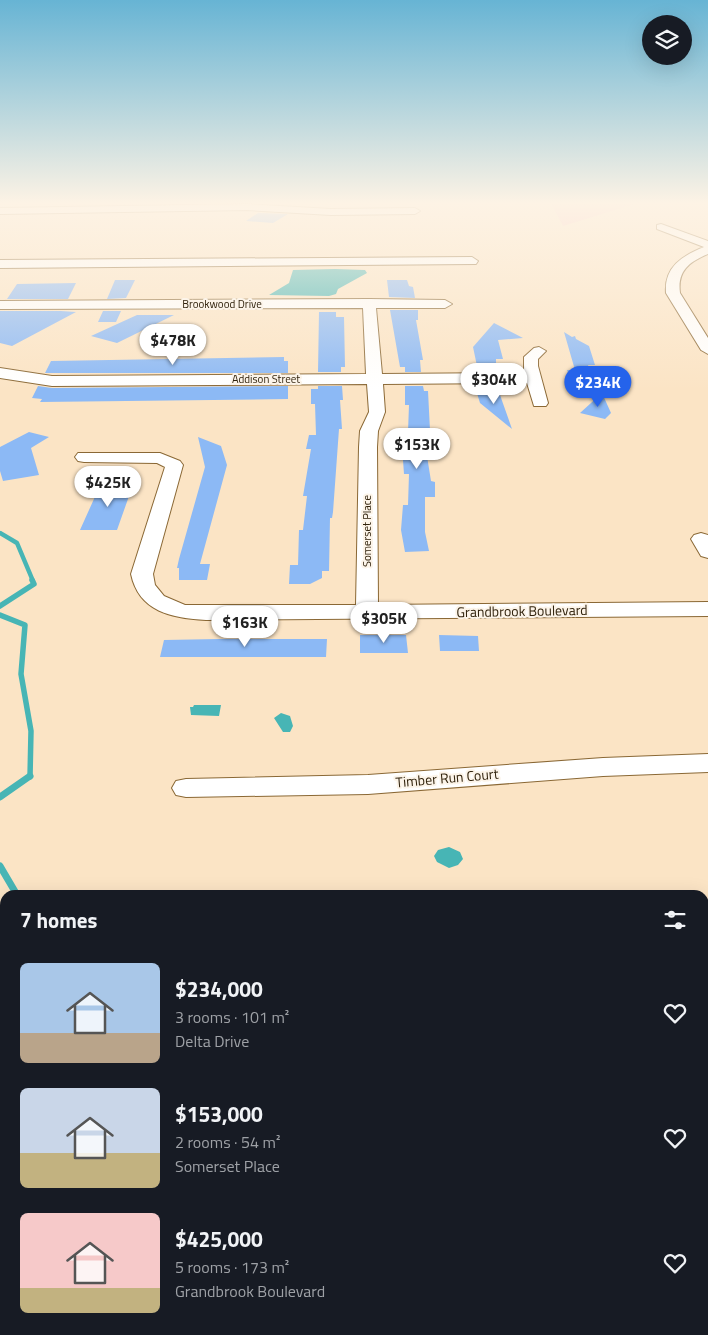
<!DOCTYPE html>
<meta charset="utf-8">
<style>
:root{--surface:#171b24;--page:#20242c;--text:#f1f3f6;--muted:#9ea1a6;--accent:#2563eb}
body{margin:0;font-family:"Titillium Web",sans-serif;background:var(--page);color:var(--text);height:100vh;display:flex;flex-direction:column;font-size:19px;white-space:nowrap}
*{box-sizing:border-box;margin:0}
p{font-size:16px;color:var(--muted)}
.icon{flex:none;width:28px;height:28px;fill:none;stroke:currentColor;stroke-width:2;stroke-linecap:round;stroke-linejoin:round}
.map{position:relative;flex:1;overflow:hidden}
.side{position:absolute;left:0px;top:890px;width:709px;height:445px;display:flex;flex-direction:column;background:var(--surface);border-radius:15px 15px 0 0;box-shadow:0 5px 20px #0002}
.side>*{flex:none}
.tools{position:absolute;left:642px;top:15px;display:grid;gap:10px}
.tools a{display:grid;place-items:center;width:50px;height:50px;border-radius:50%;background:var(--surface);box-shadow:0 5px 20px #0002;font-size:25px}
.price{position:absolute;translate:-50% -42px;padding:0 11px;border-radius:18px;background:#fff;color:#222;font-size:16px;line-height:32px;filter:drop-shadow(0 1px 2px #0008)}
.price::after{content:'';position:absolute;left:50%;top:30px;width:15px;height:11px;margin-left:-8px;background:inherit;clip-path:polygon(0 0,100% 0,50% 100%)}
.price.selected{background:var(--accent);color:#fff}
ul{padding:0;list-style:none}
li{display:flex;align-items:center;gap:15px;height:125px;padding:0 20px}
li span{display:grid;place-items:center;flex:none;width:140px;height:100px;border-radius:8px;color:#555}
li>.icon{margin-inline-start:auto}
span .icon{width:60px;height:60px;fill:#fffc;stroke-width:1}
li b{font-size:21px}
h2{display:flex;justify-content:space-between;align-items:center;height:60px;padding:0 20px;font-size:21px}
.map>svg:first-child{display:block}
.green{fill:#fac2c4}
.water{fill:#47b5b5}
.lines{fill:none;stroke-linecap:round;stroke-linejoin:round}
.stream-far2{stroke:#47b5b5;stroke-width:4.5}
.stream-far1{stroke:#47b5b5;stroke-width:5.5}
.stream{stroke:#47b5b5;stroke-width:7}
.building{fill:#8cb9f5}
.minor-casing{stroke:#8a6835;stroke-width:2}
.minor{fill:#fff;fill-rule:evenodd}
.labels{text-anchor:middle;stroke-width:4;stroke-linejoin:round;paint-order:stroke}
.far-street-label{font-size:11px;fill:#30220c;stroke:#fcf4e9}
.street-label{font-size:14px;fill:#30220c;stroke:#fcf4e9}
</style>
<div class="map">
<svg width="708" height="1335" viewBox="0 0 708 1335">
<rect width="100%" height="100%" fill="#fbe4c5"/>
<path class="green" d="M551,203h87l-75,23z"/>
<path class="water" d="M335,269l30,1 2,3 -29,16 -2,5 -7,2 -60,-1 20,-12 4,-13z
M194,705h27l-2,11 -28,-1 -1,-8h3z
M281,713l9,3 3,10 -3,6h-7l-9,-14z
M449,847l11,5 3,7 -5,6 -9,3 -12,-6 -3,-6 4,-6z"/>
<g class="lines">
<path class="stream-far2" d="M0,533l17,10 16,38"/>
<path class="stream-far1" d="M0,606l34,-22 -2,-4
M0,615l25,10 -4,49 10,57 -1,46"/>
<path class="stream" d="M0,797l30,-21
M0,866l17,29
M0,950l5,-9"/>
</g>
<path class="building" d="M258,213l30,1 -15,9 -27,-2z
M115,280h20l-9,18 -19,1z
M387,280h20l2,6 4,1 2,11 -26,-1z
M76,283l-8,16h-61l10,-15z
M390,310h28v10h-2l7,40h-3l1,12h-16v-5h-5z
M0,311h61l15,1 -64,34 -12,-3z
M103,311h18l-5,11h-18z
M319,312h17v5h8l1,50h-4v5h-23z
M137,315h37l-57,28 -26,-7z
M494,323l29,15 -25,2 5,19h-7v7h-19l-4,-19z
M564,332l8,5 3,-1 1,3 13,7 6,19h-7l12,28h-24l-9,-23h8z
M284,357v4h4v12h-243l6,-12z
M38,386l14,2 236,-2v13l-248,3 2,-3 -10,-1z
M318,386h24l1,14h-3l2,29h-3l-6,83 -1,6h-2l-1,53h-7v7l-12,6h-21l1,-19h8l1,-35h4l4,-34h-4l8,-47h-5l3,-14h7l-1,-31h-4v-15h7z
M405,386h18l1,5h4l3,59h-5l5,31 4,1v15h-10v35l4,19 -24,1 -4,-22 2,-25h5l1,-31h-5l-1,-14 4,-1 2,-54h-4z
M476,390h18l2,5h4l12,34 -32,-26z
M602,393l9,20 -6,6 -25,-6z
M29,432l20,5 -18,11 8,27 -36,6 -3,-10v-24z
M198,437l23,9 6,19 -27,99h10l-3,16h-28v-12h-2l2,-9 26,-92z
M119,482h15l-17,48h-37l18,-40h18z
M360,635h46l2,18h-48z
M439,635l39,1 1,15h-39z
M219,639h108l-1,18h-166l4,-17z"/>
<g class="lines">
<defs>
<path id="minor" d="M247,204l84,5 84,-1 5,3 -5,3 -84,1 -84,-5 -247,4v-6z
M661,224l47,17v13c-19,8 -31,17 -28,39l28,45v16l-7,-4 -35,-57c-2,-26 16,-37 38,-46l-47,-18v-4z
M472,257l6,4 -2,3 -476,4v-8z
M369,299l76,1 7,4 -7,4h-69l6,66 142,-1v-16l10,-9 5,-1 7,4 -8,8v7l10,37 -2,3h-12l-7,-23 -144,1 2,28 -7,19 -1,16 1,158 330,-3v14l-502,4c-34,-2 -67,-8 -75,-46l34,-107 -8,-4 -73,-1 -6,-1 -3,-4 3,-4h82l20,8 3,4 -30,109 2,11 9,11 21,9h171l3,-158 1,-16 9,-19 -2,-28 -315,2 -52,-8v-10l52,8 314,-2 -3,-66 -363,1v-8z
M701,533l7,2v23l-7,-2 -10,-17 3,-4z
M708,754v18l-105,4 -235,18 -182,3 -10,-2 -4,-7 4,-7 10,-2 182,-4 235,-17z
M704,1046h4v30h-4z
M78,1330h42l-1,5h-42z"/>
</defs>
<use href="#minor" class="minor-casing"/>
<use href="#minor" class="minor"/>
</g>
<linearGradient id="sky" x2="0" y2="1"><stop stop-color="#67b4d4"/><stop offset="0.52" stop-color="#fdf3e5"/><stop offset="1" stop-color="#fdf3e5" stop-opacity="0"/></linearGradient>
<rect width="708" height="390" fill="url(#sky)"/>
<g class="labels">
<g class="far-street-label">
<text x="222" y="308">Brookwood Drive</text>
<text x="266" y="383">Addison Street</text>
<text transform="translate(367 531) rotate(-90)" y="4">Somerset Place</text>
</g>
<g class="street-label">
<text transform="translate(522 611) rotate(-1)" y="5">Grandbrook Boulevard</text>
<text transform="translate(447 778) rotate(-5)" y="5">Timber Run Court</text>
</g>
</g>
</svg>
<div class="tools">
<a><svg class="icon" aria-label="layers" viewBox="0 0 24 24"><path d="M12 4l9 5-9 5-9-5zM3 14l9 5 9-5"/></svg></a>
</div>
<b class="price" style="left:173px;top:366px">$478K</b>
<b class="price" style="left:494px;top:405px">$304K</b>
<b class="price selected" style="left:598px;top:408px">$234K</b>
<b class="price" style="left:417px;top:470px">$153K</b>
<b class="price" style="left:108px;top:508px">$425K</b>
<b class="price" style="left:384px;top:644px">$305K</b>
<b class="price" style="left:245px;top:648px">$163K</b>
<section class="side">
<h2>7 homes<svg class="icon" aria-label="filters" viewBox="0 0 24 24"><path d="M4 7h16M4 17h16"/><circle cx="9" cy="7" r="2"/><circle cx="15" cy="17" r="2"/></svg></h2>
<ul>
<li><span style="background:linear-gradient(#a9c7e8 70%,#b9a48a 0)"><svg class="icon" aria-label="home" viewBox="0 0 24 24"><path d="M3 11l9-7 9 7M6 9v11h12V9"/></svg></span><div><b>$234,000</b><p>3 rooms · 101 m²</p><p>Delta Drive</p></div><svg class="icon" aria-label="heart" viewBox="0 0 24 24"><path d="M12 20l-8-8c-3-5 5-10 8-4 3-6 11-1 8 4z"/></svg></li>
<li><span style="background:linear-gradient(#c9d6e8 65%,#c2b280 0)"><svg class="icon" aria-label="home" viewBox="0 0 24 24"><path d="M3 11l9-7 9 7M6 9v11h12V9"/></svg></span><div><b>$153,000</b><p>2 rooms · 54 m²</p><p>Somerset Place</p></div><svg class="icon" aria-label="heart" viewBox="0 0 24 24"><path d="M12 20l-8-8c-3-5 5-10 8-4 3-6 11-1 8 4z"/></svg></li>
<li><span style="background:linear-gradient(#f6c9c9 75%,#c2b280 0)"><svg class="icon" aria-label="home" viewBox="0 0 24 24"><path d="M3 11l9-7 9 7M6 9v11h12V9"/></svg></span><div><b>$425,000</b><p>5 rooms · 173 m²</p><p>Grandbrook Boulevard</p></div><svg class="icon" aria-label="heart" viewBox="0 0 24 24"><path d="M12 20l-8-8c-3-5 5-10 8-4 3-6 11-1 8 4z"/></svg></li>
</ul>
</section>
</div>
